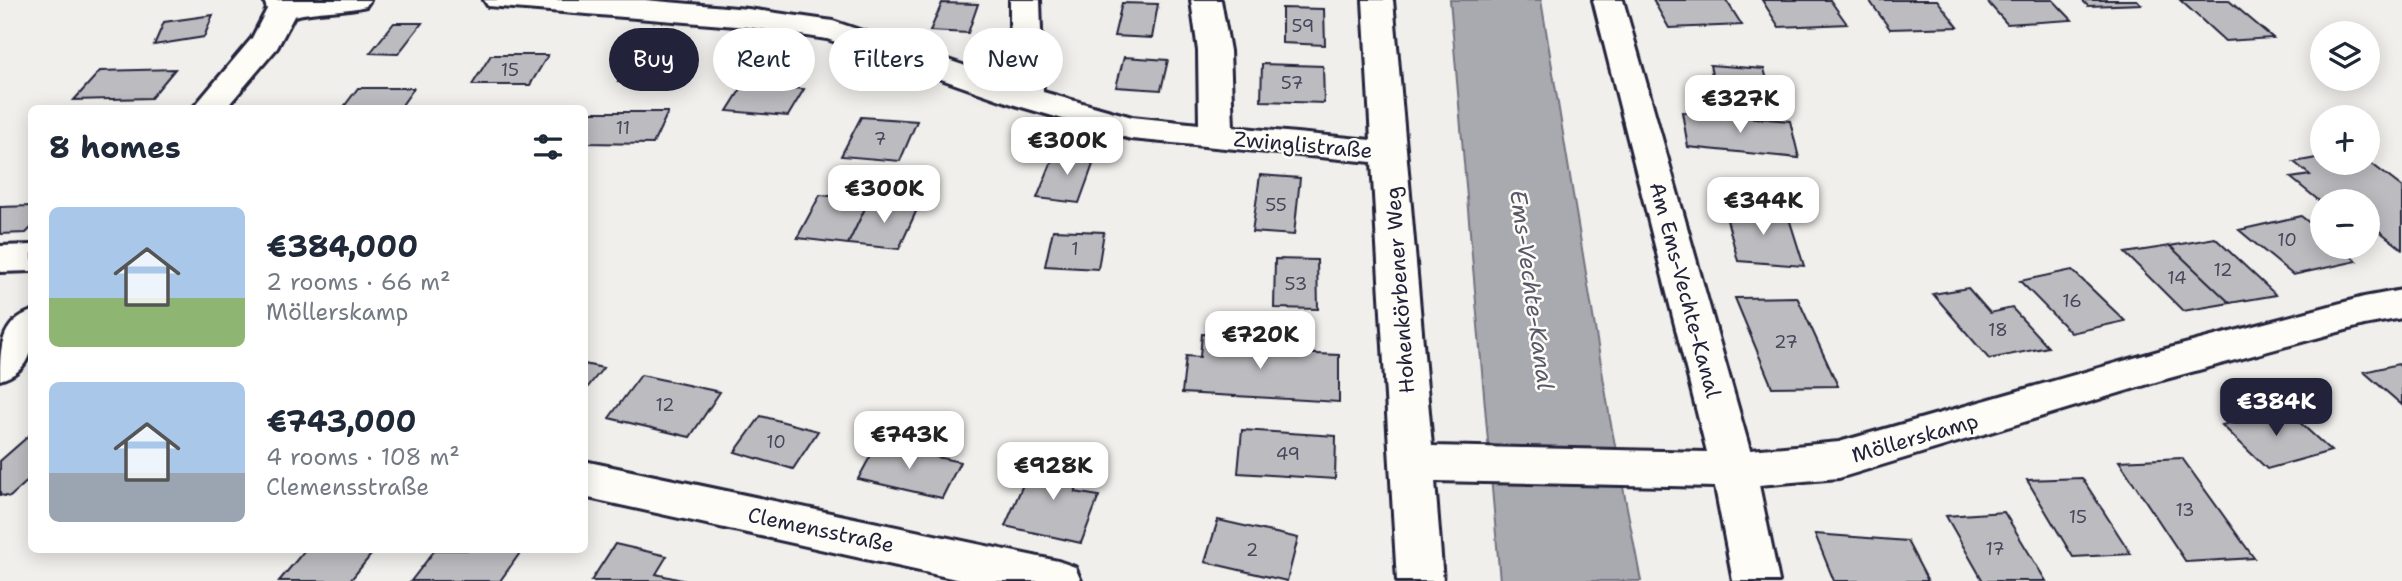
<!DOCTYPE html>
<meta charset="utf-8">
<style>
:root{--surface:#fff;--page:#f2f2f3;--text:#1f2937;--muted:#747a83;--accent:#22223b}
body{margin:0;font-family:"Shantell Sans",sans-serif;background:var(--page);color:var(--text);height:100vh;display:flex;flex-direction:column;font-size:26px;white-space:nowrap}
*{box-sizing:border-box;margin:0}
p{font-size:23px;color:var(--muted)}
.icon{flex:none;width:38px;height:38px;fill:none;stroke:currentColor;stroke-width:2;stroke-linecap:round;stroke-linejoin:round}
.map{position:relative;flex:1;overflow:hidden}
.drawer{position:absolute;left:28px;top:105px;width:560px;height:448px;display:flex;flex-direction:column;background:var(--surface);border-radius:10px;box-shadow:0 4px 18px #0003}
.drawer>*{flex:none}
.hud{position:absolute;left:609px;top:28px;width:665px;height:63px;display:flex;gap:14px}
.tools{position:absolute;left:2310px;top:21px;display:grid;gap:14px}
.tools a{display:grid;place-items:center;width:70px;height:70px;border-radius:50%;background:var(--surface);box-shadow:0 4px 18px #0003;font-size:35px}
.price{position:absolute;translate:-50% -60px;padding:0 16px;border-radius:14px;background:#fff;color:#222;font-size:23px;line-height:46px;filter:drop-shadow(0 2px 4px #0008)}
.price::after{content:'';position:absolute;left:50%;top:42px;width:21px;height:16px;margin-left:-10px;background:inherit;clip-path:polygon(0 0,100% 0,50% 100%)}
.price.selected{background:var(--accent);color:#fff}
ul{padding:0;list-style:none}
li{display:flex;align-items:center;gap:21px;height:175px;padding:0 21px}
li span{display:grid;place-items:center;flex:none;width:196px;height:140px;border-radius:10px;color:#555}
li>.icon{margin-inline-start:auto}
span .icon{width:84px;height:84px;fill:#fffc;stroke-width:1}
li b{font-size:30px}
h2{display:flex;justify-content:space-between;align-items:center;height:84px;padding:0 21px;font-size:30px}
.pill{padding:0 24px;border-radius:32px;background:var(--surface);box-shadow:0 4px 18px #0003;font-size:24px;line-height:63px}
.pill.selected{background:var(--accent);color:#fff}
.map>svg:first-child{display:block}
.water{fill:#a9a9b0;stroke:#737381;stroke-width:2}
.building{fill:#bcbcc0;stroke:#22223b;stroke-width:2}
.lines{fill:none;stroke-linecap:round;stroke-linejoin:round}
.minor-casing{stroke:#22223b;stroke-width:6}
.minor{fill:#fdfcf7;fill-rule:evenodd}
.labels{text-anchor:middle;stroke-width:5;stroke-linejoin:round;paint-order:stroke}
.number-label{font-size:18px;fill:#48485c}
.street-label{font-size:21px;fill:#22223b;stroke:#fdfcf7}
.water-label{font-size:23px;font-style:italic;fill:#58586a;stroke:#fdfcf7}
</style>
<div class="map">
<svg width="2402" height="581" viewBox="0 0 2402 581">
<rect width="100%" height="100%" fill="#f0efec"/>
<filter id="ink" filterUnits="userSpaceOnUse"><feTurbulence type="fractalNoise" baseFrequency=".0143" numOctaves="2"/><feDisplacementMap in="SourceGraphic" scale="14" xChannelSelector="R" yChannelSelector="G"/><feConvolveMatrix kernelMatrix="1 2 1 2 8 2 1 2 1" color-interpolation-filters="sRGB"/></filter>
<g filter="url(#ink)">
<path class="water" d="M1450,0h91l69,419 31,162h-141z"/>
<path class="building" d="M1653,0h73l16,25 -73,3z
M1762,0h68l17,24 -68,3z
M1869,0h68l21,27 -68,2z
M1986,0h67l19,20 -65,4z
M2082,0h55l4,4 -53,2z
M2180,0h48l45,38 -48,3z
M942,3l36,1 -10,29 -38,-2z
M1122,3l36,1 -6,34 -38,-2z
M1282,8l42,1 1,36 -43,-2z
M213,15l-9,22 -50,8 10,-23z
M394,23h28l-24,31 -28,-1z
M637,48l41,2 -18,33 -42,-1z
M491,55h57l-18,30h-58z
M1124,57l44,3 -7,30 -45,-3z
M1262,64l61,2 1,37 -63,-2z
M1710,65l54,4 10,35 -57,-5z
M175,69l-24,29 -77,2 26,-29z
M744,84l60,5 -16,27 -61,-5z
M358,88h56l-14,20h-57z
M584,112h84l-15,32 -69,-1z
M1682,112l108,9 9,37 -111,-11z
M861,117l56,4 -17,40 -59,-5z
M1056,151l40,5 -17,47 -42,-5z
M2322,157v6l46,-2 34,26v62l-34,-27v-21l-46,2 -31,-25 19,-3 -16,-13z
M1260,175l40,3 -6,57 -42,-3z
M820,195l49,5 -21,44 -51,-6z
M869,200l50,5 -20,44 -51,-5z
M32,206v21l-6,6 -26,1v-27z
M1724,208l63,4 17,54 -66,-5z
M2301,216l21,17v14h17l18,14 -64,14 -54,-45z
M1053,230l51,2 -6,37 -53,-3z
M2215,238l61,57 -46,8 -60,-57z
M2170,246l60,57 -47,8 -58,-58z
M1275,259l42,1 1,49 -44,-1z
M2072,270l53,51 -54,12 -51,-52z
M1968,288l22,25 22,-5 36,39 -59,12 -56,-65z
M1797,297l41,89 -66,1 -37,-89z
M1202,334l70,4 -1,14 68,3v47l-157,-9 4,-37 14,1z
M584,364l19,4 -19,24z
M2398,364l4,4v37l-38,-33z
M641,375l79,17 -30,45 -81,-19z
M2284,408l47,43 -64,18 -45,-44z
M761,416l57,15 -25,38 -58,-17z
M1242,430l94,6 -1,43 -97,-6z
M32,433v44l-22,20 -10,-2v-34z
M877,444l83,18 -18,36 -84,-19z
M1035,457l50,11 -10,24 24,4 -18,47 -76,-17z
M2182,458l72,100 -68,4 -67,-101z
M2082,478l49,76 -58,3 -46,-77z
M2004,512l42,69h-63l-37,-65z
M1218,520l80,18 -11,43 -82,-19z
M1815,534l92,7 21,40h-94z
M615,544l52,12 -11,18 30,7h-95z
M305,550h70l-25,31h-71z
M435,550h87l-22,31h-89z"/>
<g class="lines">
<defs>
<path id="minor" d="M264,0h106l-4,6c-24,6 -48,4 -72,10l-17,32 -51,60h-33l59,-70 15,-29z
M484,0h161l103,9 85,12 177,60v-81h30l3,92 89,25 67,7 -1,-73 -7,-51h30l9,51 3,76 138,13 -8,-140h30l39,446 275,6 -114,-452h30l127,450 89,-8 323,-92 202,-53 38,-7v28l-38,7 -202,55 -323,98 -80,7 20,96h-46l-18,-94 -280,-6 8,100h-46l-25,-419 -241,-23 -116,-34 -188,-66 -79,-12 -260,-21z
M32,245v26l-32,1v-26z
M32,311c0,31 4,58 -32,69 0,-31 0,-58 32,-69z
M584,461l474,100 17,6 6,14h-116l-381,-84z"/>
</defs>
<use href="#minor" class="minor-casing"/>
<use href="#minor" class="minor"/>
</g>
</g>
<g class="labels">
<g class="number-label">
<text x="1303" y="32">59</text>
<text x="510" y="76">15</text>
<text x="1292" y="89">57</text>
<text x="623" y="134">11</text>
<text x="880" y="145">7</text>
<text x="1276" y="211">55</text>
<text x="2287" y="246">10</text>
<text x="1075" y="255">1</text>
<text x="2223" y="276">12</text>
<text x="2177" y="284">14</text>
<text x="1296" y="290">53</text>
<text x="2072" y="307">16</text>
<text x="1998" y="336">18</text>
<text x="1786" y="348">27</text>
<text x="665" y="411">12</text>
<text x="776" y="448">10</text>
<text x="1288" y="460">49</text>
<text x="2185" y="516">13</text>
<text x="2078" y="523">15</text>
<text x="1995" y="555">17</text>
<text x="1252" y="556">2</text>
</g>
<g class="street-label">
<text transform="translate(1303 145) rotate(5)" y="7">Zwinglistraße</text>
<text transform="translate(1400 290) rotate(-94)" y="7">Hohenkörbener Weg</text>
<text transform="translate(1685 290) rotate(75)" y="7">Am Ems-Vechte-Kanal</text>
<text transform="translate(1915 438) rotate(-16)" y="7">Möllerskamp</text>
<text transform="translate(821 530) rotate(12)" y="7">Clemensstraße</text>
</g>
<g class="water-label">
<text transform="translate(1532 290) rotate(82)" y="8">Ems-Vechte-Kanal</text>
</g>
</g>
</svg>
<div class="tools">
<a><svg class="icon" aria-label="layers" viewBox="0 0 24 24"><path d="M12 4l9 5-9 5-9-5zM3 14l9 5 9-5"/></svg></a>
<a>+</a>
<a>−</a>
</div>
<b class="price" style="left:1740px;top:135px">€327K</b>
<b class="price" style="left:1067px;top:177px">€300K</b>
<b class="price" style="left:884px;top:225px">€300K</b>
<b class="price" style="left:1763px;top:237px">€344K</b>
<b class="price" style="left:1260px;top:371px">€720K</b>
<b class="price selected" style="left:2276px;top:438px">€384K</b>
<b class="price" style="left:909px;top:471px">€743K</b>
<b class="price" style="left:1053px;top:502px">€928K</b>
<div class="hud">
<a class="pill selected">Buy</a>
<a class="pill">Rent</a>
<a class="pill">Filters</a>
<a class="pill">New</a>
</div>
<section class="drawer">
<h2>8 homes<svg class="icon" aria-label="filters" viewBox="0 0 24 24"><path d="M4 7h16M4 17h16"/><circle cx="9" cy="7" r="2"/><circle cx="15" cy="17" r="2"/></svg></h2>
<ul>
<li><span style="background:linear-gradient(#a9c7e8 65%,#8fb573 0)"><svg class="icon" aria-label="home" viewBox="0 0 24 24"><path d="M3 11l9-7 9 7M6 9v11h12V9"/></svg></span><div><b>€384,000</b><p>2 rooms · 66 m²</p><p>Möllerskamp</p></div></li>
<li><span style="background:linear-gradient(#a9c7e8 65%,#9aa5b1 0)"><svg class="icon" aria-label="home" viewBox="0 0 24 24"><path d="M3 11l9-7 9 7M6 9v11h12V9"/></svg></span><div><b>€743,000</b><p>4 rooms · 108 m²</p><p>Clemensstraße</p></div></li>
</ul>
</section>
</div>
